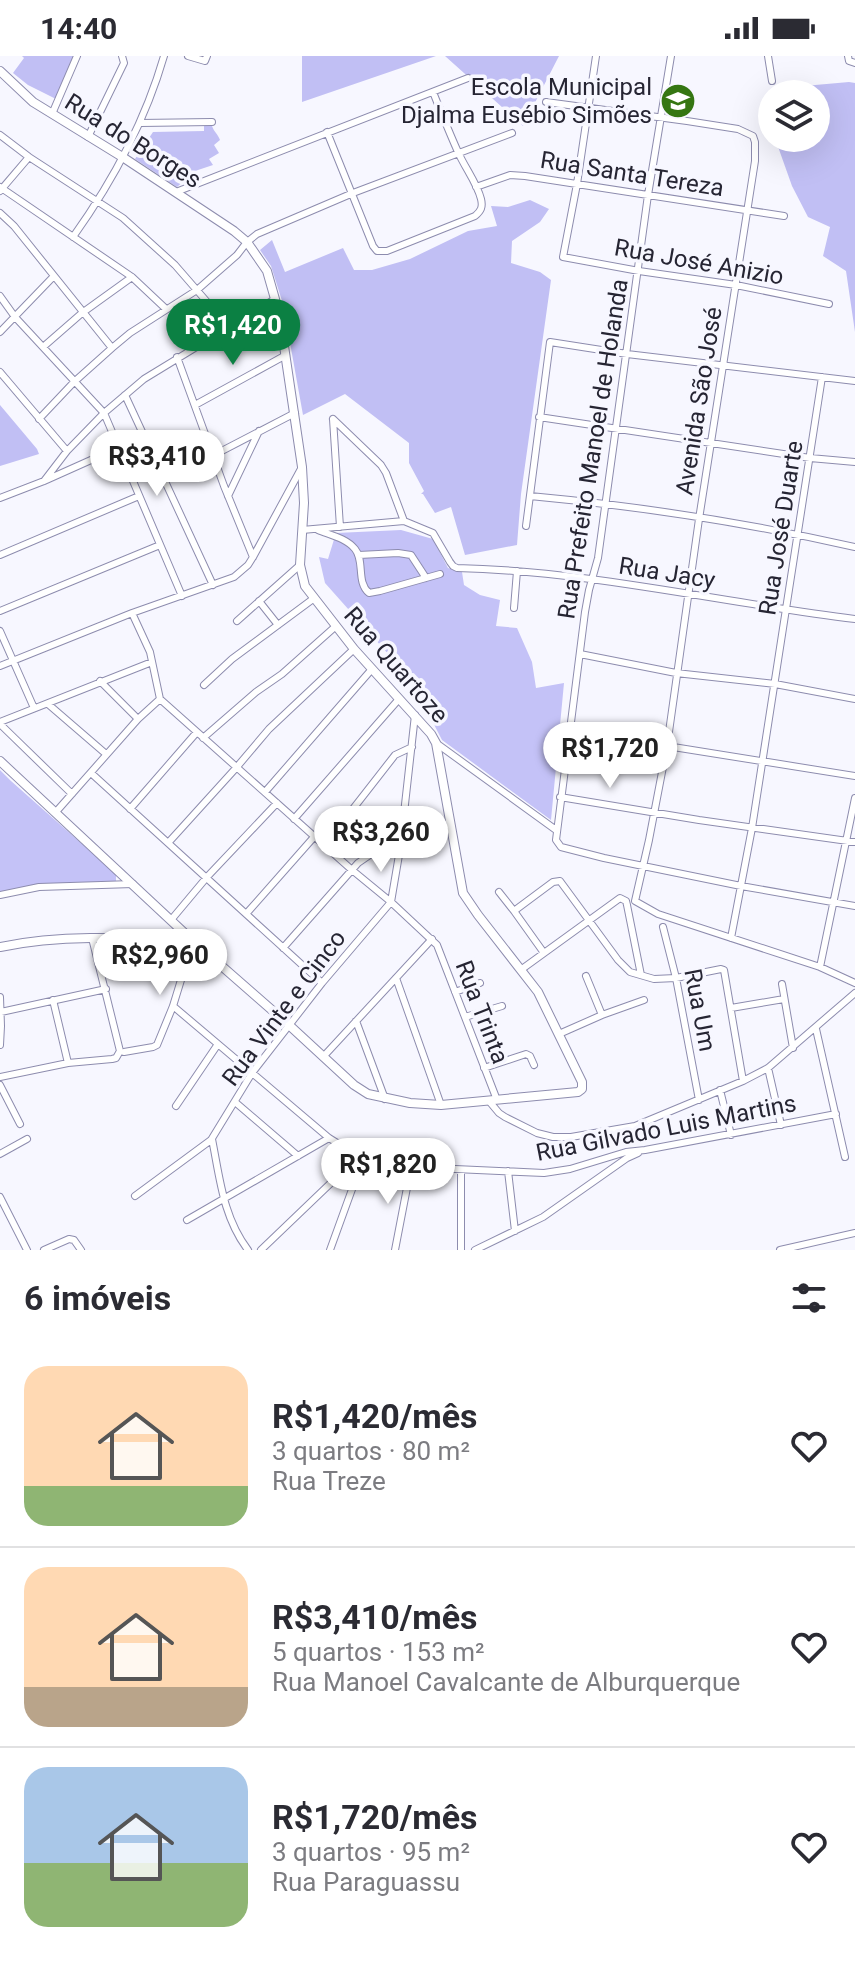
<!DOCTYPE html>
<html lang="pt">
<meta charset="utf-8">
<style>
:root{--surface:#fff;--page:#f7f7f7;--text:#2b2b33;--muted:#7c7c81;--line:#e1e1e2;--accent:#0b8043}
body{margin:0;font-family:Roboto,sans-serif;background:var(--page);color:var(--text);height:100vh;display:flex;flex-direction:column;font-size:30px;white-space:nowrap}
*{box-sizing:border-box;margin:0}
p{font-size:26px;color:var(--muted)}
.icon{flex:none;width:44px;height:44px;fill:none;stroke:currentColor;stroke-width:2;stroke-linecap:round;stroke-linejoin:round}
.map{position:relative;height:1194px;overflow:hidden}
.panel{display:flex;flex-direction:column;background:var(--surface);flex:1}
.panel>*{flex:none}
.fabs{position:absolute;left:758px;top:24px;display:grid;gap:16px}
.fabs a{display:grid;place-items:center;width:72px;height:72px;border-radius:50%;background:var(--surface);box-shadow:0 8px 32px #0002;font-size:40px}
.price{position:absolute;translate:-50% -68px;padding:0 18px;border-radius:28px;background:#fff;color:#222;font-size:26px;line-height:52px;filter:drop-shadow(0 2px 4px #0008)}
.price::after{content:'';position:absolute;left:50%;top:48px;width:24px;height:18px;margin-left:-12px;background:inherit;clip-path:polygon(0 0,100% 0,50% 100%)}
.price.current{background:var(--accent);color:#fff}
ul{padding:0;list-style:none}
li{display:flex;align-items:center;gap:24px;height:200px;padding:0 24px}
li+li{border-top:2px solid var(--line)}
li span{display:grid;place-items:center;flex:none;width:224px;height:160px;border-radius:24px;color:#555}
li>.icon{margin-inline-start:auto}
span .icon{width:96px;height:96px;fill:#fffc;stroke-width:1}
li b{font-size:34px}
h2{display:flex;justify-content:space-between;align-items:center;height:96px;padding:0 24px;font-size:34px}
.status{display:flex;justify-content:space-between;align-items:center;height:56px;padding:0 40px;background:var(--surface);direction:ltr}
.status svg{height:22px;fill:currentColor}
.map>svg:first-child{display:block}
.green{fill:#c4c2f7}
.forest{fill:#c1bff4}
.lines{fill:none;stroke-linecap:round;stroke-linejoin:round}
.minor-casing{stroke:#8d8cae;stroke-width:8}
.tertiary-casing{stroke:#8d8cae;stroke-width:10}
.minor{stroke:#fff;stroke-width:6}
.tertiary{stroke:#fff;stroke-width:8}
.labels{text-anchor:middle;stroke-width:7;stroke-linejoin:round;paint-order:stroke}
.poi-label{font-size:24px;fill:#262533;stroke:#f7f7ff;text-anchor:end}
.street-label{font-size:24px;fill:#262533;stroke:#f7f7ff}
</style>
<div class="status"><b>14:40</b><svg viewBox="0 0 49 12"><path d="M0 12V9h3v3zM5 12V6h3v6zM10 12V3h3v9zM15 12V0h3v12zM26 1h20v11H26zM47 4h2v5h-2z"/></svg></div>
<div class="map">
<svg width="855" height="1194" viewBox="0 0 855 1194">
<rect width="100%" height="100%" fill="#f7f7ff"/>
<path class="green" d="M401,474l32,9 15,29 14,4 2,13 16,10 20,5 -4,26 21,2 15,34 4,26 28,-5 -13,137 -109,-80 -16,-31 3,-9 -104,-117 -6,-26 9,2 8,-26z
M0,714l11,11 105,93v7l-2,2h-70l-44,9z"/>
<path class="forest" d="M22,0h51l-17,43 -28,-14 -15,-12 11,-15z
M302,0h134l-134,46z
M445,0h114l-36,70z
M849,26l6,1v249l-9,-61 -23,-15 7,-29 -22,-10 -16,-31 -16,-45 6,-3h34v-44h-11l-1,-8z
M204,69l8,1c2,6 6,8 8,14l-6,5 5,8 -10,6 4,6 -24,8 -5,8 -7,6 -42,-28 18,-27 51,-1z
M530,144l19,9 -9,13 -28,19 -1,22 29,9 11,8 -30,214 -4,51 -52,10 -14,-48 -16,6 -12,-19h-2l3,-3 -15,-28v-20l-64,-49 -42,21 -20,-111 -12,-38 -11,-16 12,-10 13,32 58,-24 11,22h18l38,-11 58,-28 29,-5 -6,-20 17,1z
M0,349l37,44 2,5 -39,12z"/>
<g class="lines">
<defs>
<path id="minor" d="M188,0l17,5 2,-5
M596,0l-19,128 -14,73 76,14 97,14 93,19
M671,0l-23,139 -50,363 -9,32 -4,22 -29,228 5,7 43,11 137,28 114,20
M768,0l4,25
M848,0l1,5 6,2
M546,46l141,19 51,8 15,7 2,6v19l-56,358 -32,227 -18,94 -14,61 23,13 162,53 35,16
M52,58l25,-58
M140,67l72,-1
M327,76l46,114 4,5h10l88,-35c6,-5 8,-9 6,-17 -4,-16 -16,-31 -23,-47 -9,-20 -17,-40 -25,-60
M0,79l29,22 94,61 52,47 53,61
M88,81l36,-74 -2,-7
M0,131l132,90 34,32
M476,131l34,-12 15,1 259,40
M0,135l29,-34
M176,136l292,-114
M0,157l14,13 98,122
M73,181c40,-56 72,-115 91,-181
M0,240l15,21 89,96 78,183
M0,276l53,-55
M43,291l39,-34 50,-36
M177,301l47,129 29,71
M0,316l67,79
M125,339l88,190
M195,349l91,-50
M539,361l271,41 45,4
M39,363l35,-37 38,-34 18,-15 67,-43 40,-35 10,-13 10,-8 96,-41 159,-60
M333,363l48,46 5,8 18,48
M333,363l7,108
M214,399l81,-42
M44,425l23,-30 37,-38 40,-34 131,-80
M228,440l31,-65
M530,440c108,10 218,27 325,51
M0,442l44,-17 76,-34
M526,470l24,-184 77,12 228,27
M302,474l102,-9 29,12 17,29 3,4 4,2c134,3 266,35 398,51
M318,474c12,5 28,8 37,19 10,12 1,33 14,44l11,-2 60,-17
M0,499l139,-59
M359,499l39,-2 13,2 15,23
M259,545l19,24
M514,552l3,-37
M0,555l160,-66
M132,557l18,39 10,47 192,171 39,32 46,43 60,155
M237,565l63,-56
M0,575l34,77
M580,598l96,19 99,11 80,15
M0,610l132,-53 102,-36 14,-12 5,-8 49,-90
M100,625l38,38
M204,629l28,-26 81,-60
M48,648l58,50
M0,666l152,-60
M0,668l72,70
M570,672l97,18 188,30
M203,682l53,-46 26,-18 54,-48
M436,687l120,87
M91,717l231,210
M265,736l107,-123
M560,741l139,23 156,22
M130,753l67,-77
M55,757l83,-94 22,-20
M294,763l105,-120
M343,767l61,-9
M168,787l68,-75 33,-39 85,-80
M324,790l71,-91 17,-8
M499,836l15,19
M0,839l39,-8 94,-3
M246,858l68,-77
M171,864l36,-43 70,-74
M663,871l13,51 23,122
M731,882l21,-110 70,-451
M283,892l75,-85 16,-11 26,-3
M544,897l-30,-42 39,-29 7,-1 58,79 12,12 24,7 22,-1 45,-9 3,1 19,111
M820,911l35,-169
M522,913l98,-71 6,3 1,4 14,70
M586,920l16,39
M396,922l45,127
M782,928l11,64
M455,936l25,-9
M0,941l1,29 -1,19
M53,944l15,63
M173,950l156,132 34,21 24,5 24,3 133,6 26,-4 56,-17 19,-2 191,-36
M731,952l53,-9
M1,956l105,-23
M465,961l37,-11
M356,965l29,78
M816,973l29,128
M559,978l43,-19 42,-15
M124,996l29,-5 4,-2 16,-39 20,-65
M323,1001l109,-118
M484,1012l42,-14 4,2 4,9
M768,1012l13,57
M0,1021l68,-14 44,-4 4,-1 4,-7 -28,-113
M0,1029l20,39
M720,1034l11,45
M489,1045l10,12 6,4 32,16 16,4h18l64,-11 108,-45 25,-13 87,-75
M235,1046l63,54
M176,1050l42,-62
M212,1083c8,40 11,78 36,111
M0,1098l27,-15
M508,1115l7,60
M135,1140l76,-56 41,-67 70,-90 69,-81 9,-53 15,-134
M0,1141l27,53
M187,1164l142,-82
M44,1194l25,-11 5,1 7,10
M261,1194l97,-93
M330,1194l33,-91
M395,1194l16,-83
M461,1194v-80
M475,1194l68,-33 84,-59 11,-5
M780,1194l75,-17"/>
<path id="tertiary" d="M0,15l33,31 91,56 110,73 13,11 20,29 8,28 9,47 18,121 2,36 -4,62 5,21 49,63 77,85 5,9 27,150 15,22 60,77 44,90v7l-4,3 -137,13 -31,-2 -42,-9 -14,-9 -65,-60 -96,-84 -193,-180
M0,891c63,-13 128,-9 192,-6"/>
</defs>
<use href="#minor" class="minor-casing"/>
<use href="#tertiary" class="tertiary-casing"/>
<use href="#minor" class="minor"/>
<use href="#tertiary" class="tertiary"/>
</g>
<defs>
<symbol id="school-disc" viewBox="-11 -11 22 22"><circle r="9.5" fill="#357612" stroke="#f7f7ff"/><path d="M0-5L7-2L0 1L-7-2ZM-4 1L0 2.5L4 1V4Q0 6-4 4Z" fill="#fff"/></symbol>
</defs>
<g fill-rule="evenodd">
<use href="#school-disc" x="658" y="25" width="40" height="40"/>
</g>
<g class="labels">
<g class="poi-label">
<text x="652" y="39">Escola Municipal<tspan x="652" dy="28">Djalma Eusébio Simões</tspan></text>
</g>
<g class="street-label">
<text transform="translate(133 85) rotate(32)" y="8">Rua do Borges</text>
<text transform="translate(632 118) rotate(9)" y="8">Rua Santa Tereza</text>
<text transform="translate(699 206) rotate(10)" y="8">Rua José Anizio</text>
<text transform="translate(699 345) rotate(-81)" y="8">Avenida São José</text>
<text transform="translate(593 393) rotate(-81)" y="8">Rua Prefeito Manoel de Holanda</text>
<text transform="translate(781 472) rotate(-81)" y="8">Rua José Duarte</text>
<text transform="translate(667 517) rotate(9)" y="8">Rua Jacy</text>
<text transform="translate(396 609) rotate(49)" y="8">Rua Quartoze</text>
<text transform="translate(284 952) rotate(-53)" y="8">Rua Vinte e Cinco</text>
<text transform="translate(700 954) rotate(79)" y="8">Rua Um</text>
<text transform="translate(482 956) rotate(69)" y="8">Rua Trinta</text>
<text transform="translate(666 1072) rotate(-11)" y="8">Rua Gilvado Luis Martins</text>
</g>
</g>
</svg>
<div class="fabs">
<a><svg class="icon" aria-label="layers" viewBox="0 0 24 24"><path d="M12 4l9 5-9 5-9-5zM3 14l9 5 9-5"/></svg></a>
</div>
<b class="price current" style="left:233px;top:311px">R$1,420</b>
<b class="price" style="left:157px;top:442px">R$3,410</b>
<b class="price" style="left:610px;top:734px">R$1,720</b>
<b class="price" style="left:381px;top:818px">R$3,260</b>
<b class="price" style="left:160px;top:941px">R$2,960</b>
<b class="price" style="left:388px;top:1150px">R$1,820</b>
</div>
<section class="panel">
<h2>6 imóveis<svg class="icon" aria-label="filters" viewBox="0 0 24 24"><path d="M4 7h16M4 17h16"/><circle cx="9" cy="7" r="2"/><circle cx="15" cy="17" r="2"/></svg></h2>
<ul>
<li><span style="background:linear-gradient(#ffd9b3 75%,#8fb573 0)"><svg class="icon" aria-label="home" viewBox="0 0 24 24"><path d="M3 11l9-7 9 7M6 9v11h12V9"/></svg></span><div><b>R$1,420/mês</b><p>3 quartos · 80 m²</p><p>Rua Treze</p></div><svg class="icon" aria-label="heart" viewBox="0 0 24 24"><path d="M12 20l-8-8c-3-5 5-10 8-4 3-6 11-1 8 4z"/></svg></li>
<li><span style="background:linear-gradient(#ffd9b3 75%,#b9a48a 0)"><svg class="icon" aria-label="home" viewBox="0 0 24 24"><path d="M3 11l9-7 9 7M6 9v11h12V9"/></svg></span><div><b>R$3,410/mês</b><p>5 quartos · 153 m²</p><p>Rua Manoel Cavalcante de Alburquerque</p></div><svg class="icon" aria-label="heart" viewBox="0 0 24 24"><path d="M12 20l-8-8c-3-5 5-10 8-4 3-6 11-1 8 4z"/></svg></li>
<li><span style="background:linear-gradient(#a9c7e8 60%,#8fb573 0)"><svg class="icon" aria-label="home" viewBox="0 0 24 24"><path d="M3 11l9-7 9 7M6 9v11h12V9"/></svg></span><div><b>R$1,720/mês</b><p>3 quartos · 95 m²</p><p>Rua Paraguassu</p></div><svg class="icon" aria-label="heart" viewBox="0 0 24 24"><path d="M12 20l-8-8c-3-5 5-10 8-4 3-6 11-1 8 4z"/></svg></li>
</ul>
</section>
